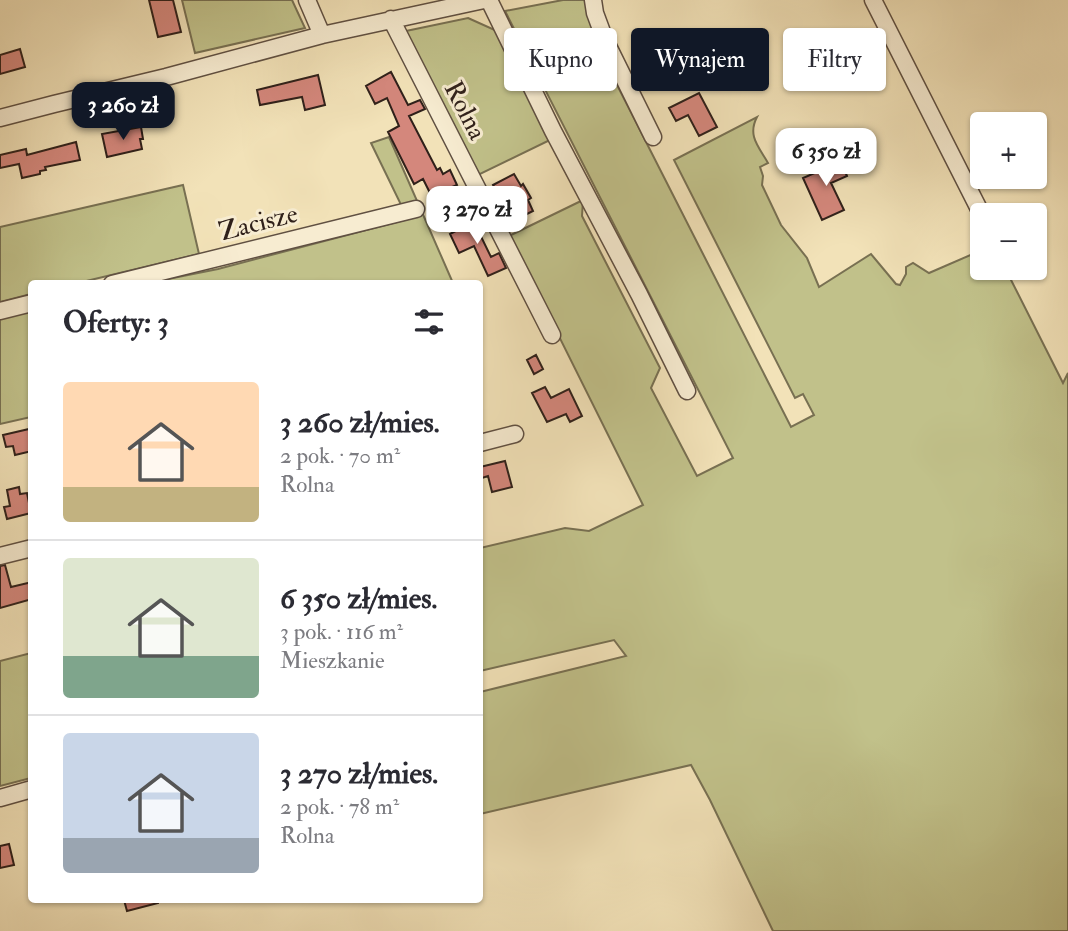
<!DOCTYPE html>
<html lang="pl">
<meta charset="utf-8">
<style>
:root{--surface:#fff;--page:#f7f7f7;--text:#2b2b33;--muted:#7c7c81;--line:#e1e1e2;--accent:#111827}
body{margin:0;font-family:"IM FELL Double Pica",serif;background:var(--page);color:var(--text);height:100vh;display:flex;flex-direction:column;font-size:26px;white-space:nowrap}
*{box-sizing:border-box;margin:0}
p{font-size:23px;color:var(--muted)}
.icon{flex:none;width:38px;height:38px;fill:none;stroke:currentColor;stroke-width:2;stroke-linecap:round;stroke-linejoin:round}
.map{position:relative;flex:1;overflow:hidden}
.details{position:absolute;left:28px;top:280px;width:455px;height:623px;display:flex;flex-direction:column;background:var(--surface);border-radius:7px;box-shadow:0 2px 5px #0004}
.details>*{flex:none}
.top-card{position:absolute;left:504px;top:28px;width:458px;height:63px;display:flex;gap:14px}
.controls{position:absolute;left:970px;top:112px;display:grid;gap:14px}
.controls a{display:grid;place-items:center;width:77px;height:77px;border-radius:7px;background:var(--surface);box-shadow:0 2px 5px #0004;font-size:35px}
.price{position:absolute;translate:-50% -60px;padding:0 16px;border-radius:14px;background:#fff;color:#222;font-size:23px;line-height:46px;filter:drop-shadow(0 2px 4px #0008)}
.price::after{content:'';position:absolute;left:50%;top:42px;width:21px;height:16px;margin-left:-10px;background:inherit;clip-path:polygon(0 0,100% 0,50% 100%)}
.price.on{background:var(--accent);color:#fff}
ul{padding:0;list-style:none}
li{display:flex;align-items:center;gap:21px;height:175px;padding:0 35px}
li+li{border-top:2px solid var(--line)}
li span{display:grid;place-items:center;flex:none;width:196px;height:140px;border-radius:7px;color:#555}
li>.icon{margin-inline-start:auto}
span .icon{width:84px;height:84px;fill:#fffc;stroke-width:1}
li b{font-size:30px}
h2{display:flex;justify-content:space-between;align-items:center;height:84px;padding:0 35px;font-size:30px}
.chip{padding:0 24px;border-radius:7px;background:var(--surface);box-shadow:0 2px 5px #0004;font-size:24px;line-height:63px}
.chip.on{background:var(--accent);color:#fff}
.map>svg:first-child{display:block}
.green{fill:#c1c18a;stroke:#787052;stroke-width:2}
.building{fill:#d4877c;stroke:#2f201a;stroke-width:2}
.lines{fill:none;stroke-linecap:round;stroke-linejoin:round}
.minor-casing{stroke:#605042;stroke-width:19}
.minor{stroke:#f7ecd1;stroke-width:16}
.labels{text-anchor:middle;stroke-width:6;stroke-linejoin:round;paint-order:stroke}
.street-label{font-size:26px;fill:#2f201a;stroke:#f7ecd1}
</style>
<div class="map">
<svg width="1068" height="931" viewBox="0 0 1068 931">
<rect width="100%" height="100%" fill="#f2e2b8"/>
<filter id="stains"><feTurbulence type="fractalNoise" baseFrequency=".00286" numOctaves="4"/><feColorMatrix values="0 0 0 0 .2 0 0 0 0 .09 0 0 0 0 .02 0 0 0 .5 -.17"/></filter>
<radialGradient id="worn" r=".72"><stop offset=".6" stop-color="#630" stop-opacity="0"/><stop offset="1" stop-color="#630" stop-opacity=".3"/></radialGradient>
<path class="green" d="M182,0h110l13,28 -110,25z
M563,0h25l5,26 19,49 179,352 23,-12 -11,-21 -8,4 -121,-238 83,-43c-10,19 2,30 11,46l-8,4 3,9 -1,9 19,40 26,33 12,29 52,-33 25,30 4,1 6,-11v-7l7,-4 16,10 53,-23v18h23l58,115 5,-10v558h-295l-63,-131 -19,-35 -211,49v-122l146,-36 -12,-16 -134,31v-123l85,-20 24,3 54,-26 -134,-269 74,-36 -1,16 78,152 -9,20 46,88 36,-18 -228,-447z
M468,18l29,13 55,108 -74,36 -72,-144z
M389,137l64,146 -310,1 75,-15 190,-50 -37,-76z
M183,185l16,69 -121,29 -46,1 -1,10 -31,8v-75z
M31,310v107l-31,7v-106z
M31,653v125l-31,8v-125z"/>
<path class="building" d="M149,0h24l8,32 -23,5z
M663,48l2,3 4,-2 7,14 -4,2 4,8 -14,7 -7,-12 -4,2 -6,-13z
M20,49l5,18 -25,7v-19z
M391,72l17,33 12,-5 5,9 -16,7 28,54 3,-2 3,6 7,-4 7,15 -5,2 4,8 -20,10 -13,-26 -9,5 -26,-52 11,-6 -12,-28 -12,6 -9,-18z
M318,75l7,30 -20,5 -3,-13 -42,8 -3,-15z
M699,93l18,34 -18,9 -11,-21 -12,6 -7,-13z
M141,127l2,12h-3l2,10 -35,8 -5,-23z
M76,142l4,18 -35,7 1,3 -6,1v3l-18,4 -3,-14 -19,4v-13l26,-6 1,6z
M838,155l9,21 -16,7 13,27 -22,10 -19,-42 28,-12 -3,-7z
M514,174l7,12 2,-2 8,14 -3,2 5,11 -18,9 -6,-11 -2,1 -14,-25z
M470,214l21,43 8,-4 7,15 -18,8 -14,-30 -15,7 -9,-19 15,-8 -4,-8z
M536,355l7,14 -9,5 -7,-14z
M545,387l6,11 18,-9 13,27 -12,6 -4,-8 -19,8 -15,-29z
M29,429l3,9v13l-17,4 -2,-9 -7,1 -3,-12z
M505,461l7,26 -20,5 -4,-16 -6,2 -2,-11z
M19,487l1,7 7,-1 4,20 -24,6 -3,-12 6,-1 -3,-16z
M5,565l6,22 21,-5v17l-32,9v-42z
M9,844l5,21 -14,3v-22z
M124,900h34v3l-31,8z"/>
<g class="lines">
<defs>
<path id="minor" d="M307,0l15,35
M489,0l64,131 86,163 48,97
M593,0l2,13 10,27 48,97
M873,0l109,215
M391,19l161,316
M0,118l54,-14 112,-27 156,-42 162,-35
M112,284l304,-75
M0,311l32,-8
M480,443l35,-9
M0,556l32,-8
M0,798l32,-9"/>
</defs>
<use href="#minor" class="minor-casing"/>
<use href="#minor" class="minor"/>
</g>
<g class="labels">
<g class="street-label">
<text transform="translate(466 110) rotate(63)" y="9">Rolna</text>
<text transform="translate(258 222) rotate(-14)" y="9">Zacisze</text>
</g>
</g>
<rect width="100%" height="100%" filter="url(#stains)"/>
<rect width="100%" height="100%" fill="url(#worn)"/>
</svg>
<div class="controls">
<a>+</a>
<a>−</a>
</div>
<b class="price on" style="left:123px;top:142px">3 260 zł</b>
<b class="price" style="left:826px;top:188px">6 350 zł</b>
<b class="price" style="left:477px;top:246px">3 270 zł</b>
<div class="top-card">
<a class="chip">Kupno</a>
<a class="chip on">Wynajem</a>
<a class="chip">Filtry</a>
</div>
<section class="details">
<h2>Oferty: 3<svg class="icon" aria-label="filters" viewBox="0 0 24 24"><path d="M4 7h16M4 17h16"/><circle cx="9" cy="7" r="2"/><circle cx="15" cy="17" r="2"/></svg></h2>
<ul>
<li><span style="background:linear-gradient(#ffd9b3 75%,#c2b280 0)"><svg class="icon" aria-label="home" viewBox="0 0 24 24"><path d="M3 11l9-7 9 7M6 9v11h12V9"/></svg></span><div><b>3 260 zł/mies.</b><p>2 pok. · 70 m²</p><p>Rolna</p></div></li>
<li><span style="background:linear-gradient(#dfe7d0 70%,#7fa58c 0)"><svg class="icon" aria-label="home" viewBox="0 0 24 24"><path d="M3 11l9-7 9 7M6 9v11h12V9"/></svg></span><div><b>6 350 zł/mies.</b><p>3 pok. · 116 m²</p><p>Mieszkanie</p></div></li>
<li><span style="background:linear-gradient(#c9d6e8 75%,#9aa5b1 0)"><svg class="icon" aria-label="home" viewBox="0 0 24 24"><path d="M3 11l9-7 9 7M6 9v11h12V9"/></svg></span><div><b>3 270 zł/mies.</b><p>2 pok. · 78 m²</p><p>Rolna</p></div></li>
</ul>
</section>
</div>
